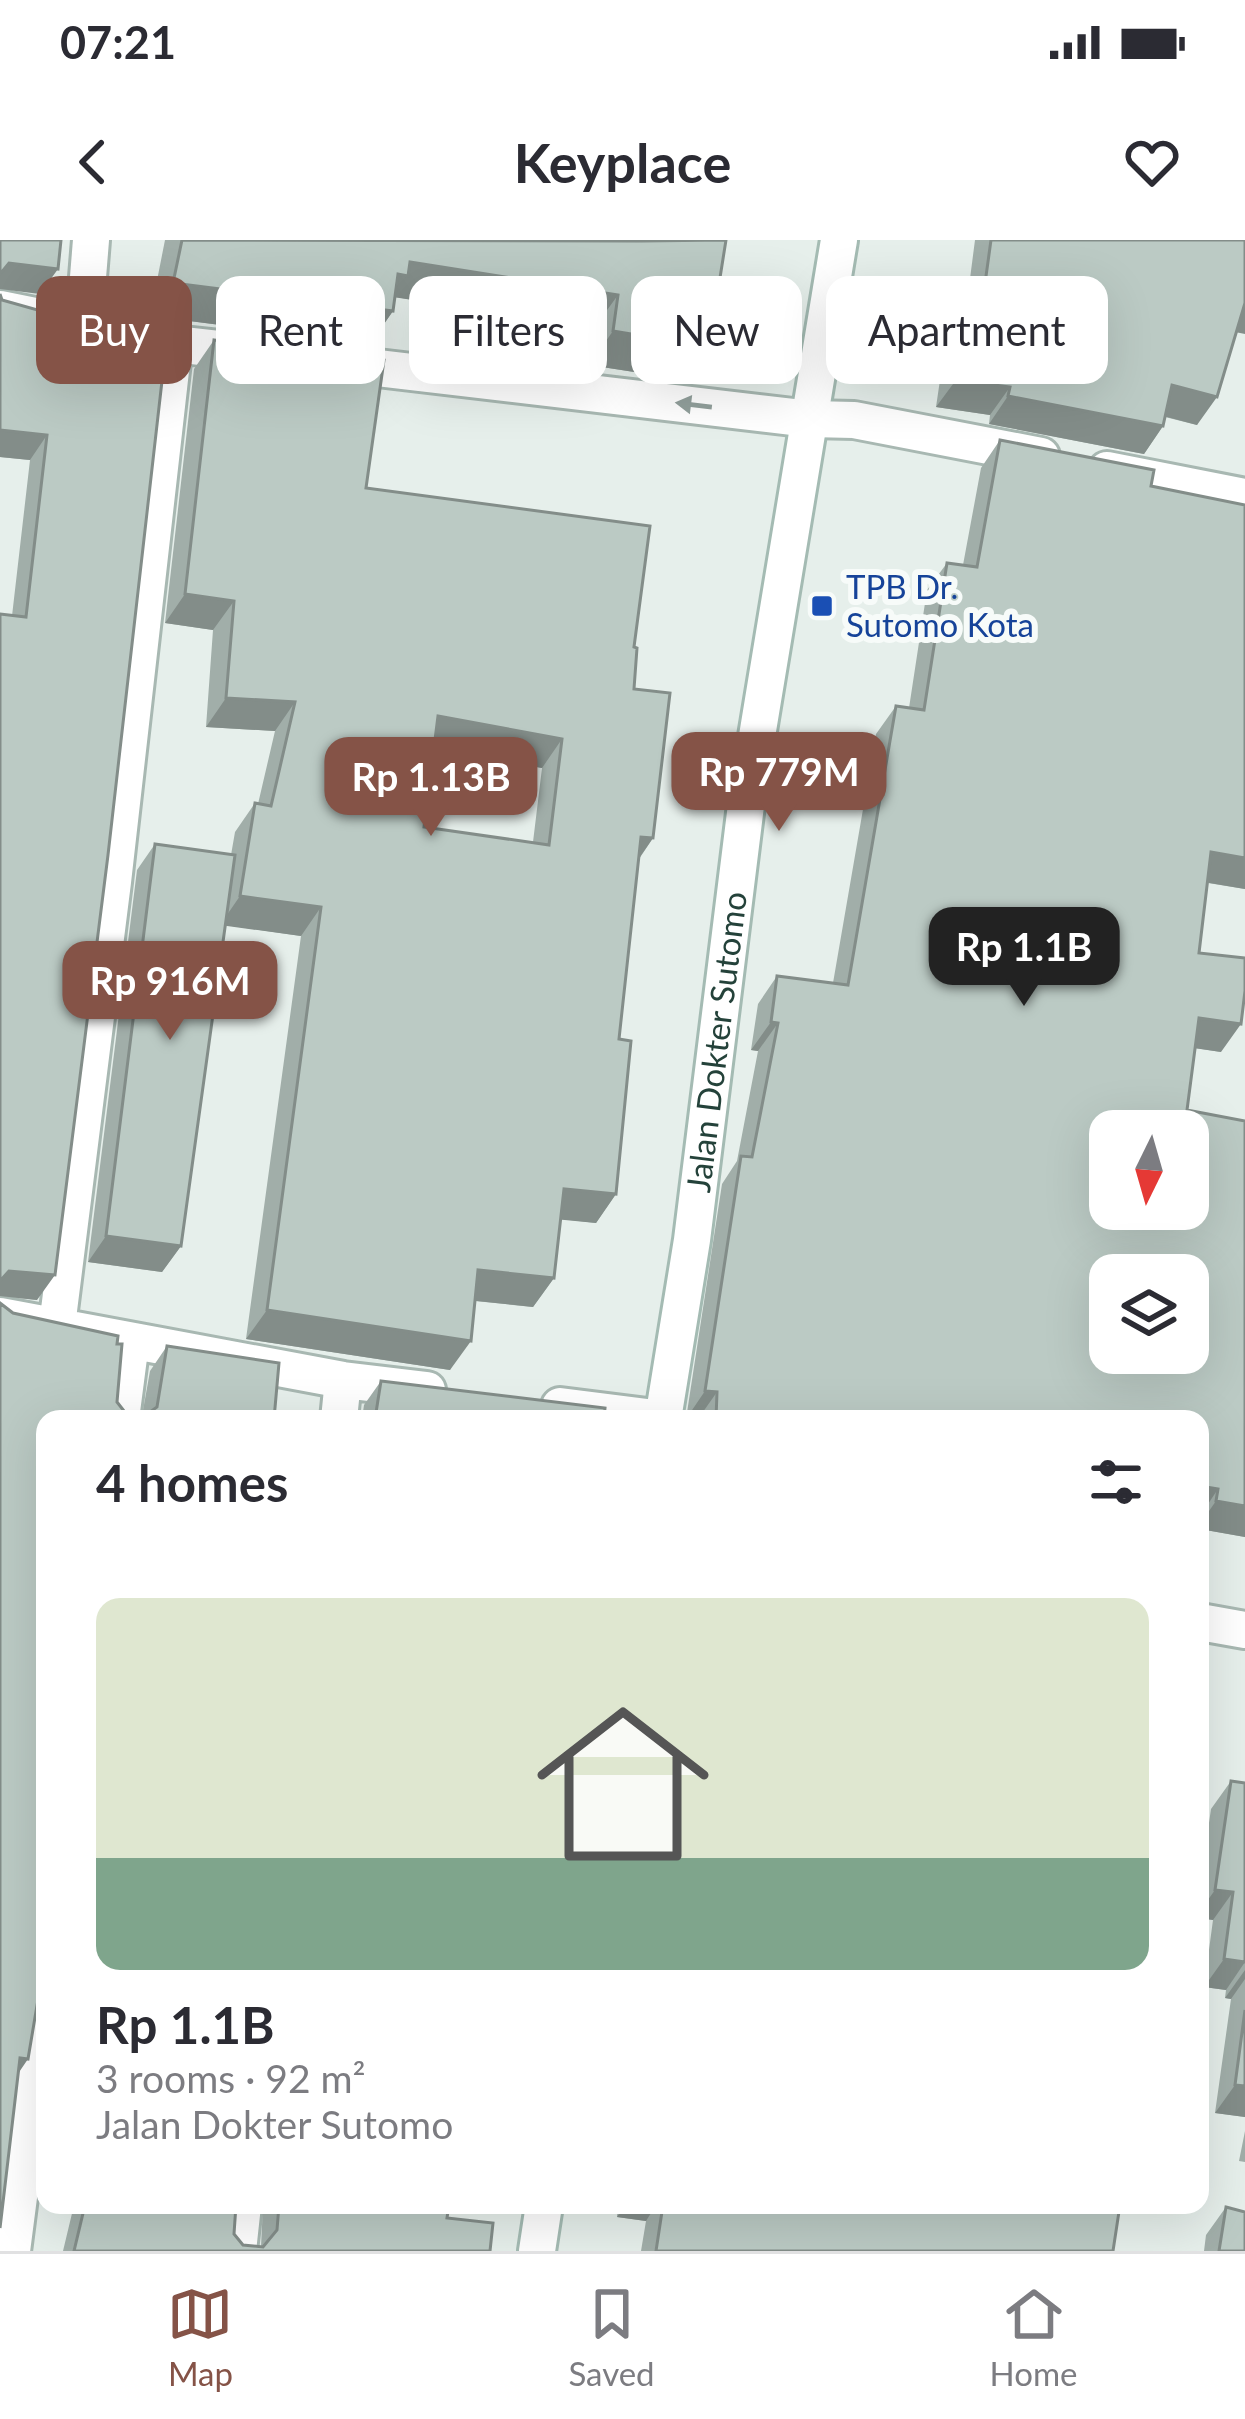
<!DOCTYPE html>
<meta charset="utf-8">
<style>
:root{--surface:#fff;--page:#f2f2f3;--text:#2b2b33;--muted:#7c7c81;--line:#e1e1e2;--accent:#855347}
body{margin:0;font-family:Lato,sans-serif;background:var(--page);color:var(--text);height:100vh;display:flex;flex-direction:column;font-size:45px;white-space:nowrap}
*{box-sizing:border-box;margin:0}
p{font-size:39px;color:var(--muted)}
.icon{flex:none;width:66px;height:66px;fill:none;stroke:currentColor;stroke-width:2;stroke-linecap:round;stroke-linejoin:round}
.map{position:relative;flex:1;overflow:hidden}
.details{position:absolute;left:36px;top:1170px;width:1173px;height:804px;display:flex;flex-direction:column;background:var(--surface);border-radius:24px;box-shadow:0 12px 48px #0002}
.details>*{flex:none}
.hud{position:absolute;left:36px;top:36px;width:1173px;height:108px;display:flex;gap:24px}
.needle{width:78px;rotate:185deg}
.controls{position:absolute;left:1089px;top:870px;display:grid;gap:24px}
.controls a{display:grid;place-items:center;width:120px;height:120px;border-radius:24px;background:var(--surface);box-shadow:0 12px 48px #0002;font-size:60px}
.price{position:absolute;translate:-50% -102px;padding:0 27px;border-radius:24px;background:var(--accent);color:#fff;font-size:39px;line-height:78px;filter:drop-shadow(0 3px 6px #0008)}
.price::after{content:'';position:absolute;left:50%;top:72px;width:36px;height:27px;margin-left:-18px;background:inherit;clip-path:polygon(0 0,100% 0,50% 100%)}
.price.selected{background:#222;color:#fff}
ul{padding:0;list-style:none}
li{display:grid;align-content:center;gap:24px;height:636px;padding:0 60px}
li+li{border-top:3px solid var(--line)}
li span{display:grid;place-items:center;height:372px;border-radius:24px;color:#555}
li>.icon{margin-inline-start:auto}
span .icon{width:216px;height:216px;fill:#fffc;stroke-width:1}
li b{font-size:51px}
h2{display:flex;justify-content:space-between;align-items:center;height:144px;padding:0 60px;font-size:51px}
.chip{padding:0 42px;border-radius:24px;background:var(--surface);box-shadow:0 12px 48px #0002;font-size:42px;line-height:108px}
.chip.selected{background:var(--accent);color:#fff}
.status{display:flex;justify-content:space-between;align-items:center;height:84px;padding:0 60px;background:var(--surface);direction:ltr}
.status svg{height:33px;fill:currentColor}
header{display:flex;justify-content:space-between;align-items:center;height:156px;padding:0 60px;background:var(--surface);font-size:54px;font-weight:700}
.dock{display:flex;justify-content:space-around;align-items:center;height:168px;border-top:3px solid var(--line);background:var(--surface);font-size:33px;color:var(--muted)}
.dock a{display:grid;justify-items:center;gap:6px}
.dock .selected{color:var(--accent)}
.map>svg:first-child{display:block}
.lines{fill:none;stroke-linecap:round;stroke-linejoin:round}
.street-casing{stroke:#a8b8b2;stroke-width:42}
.secondary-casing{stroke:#a4bbb3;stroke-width:42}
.street{stroke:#fff;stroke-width:36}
.secondary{stroke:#fff;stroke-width:36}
.wall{fill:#a1aea9;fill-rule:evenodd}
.shaded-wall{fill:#838d89}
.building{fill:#bbcac4;stroke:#838d89;stroke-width:3;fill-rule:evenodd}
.oneway{fill:#92a09c}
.transit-dot{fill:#1a4fb4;stroke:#f7fbf9;stroke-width:4.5}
.labels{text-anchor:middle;stroke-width:12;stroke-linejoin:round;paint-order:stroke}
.transit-label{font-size:33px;fill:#164399;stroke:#f7fbf9;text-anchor:start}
.street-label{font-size:33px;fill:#24423a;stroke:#f7fbf9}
</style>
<div class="status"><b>07:21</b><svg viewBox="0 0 49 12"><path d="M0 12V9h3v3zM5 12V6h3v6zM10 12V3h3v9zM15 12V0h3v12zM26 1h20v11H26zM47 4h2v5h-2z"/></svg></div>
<header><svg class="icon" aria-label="back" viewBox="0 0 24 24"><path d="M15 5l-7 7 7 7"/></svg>Keyplace<svg class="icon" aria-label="heart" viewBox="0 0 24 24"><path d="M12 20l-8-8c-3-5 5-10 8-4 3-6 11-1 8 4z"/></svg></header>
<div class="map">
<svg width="1245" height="2011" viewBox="0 0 1245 2011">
<rect width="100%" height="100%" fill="#e6efeb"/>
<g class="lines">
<defs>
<path id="street" d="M0,69l174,35 82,9
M84,87l7,-87
M335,123l475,56 44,1 187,36
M1107,230l138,27
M0,1076l343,64 84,10
M57,1086l56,-444 61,-538
M560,1166l103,13
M121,1179l10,-77
M339,1179l4,-39
M1200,1382l45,8
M12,2011l33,-255
M238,2011l5,-46"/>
<g id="secondary">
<path id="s1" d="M663,1179l29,-179 55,-443 92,-557"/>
<path d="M537,2011l7,-46"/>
</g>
</defs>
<use href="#street" class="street-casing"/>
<use href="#secondary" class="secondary-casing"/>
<use href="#street" class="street"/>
<use href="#secondary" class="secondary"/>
</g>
<path class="wall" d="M165,0h561l-40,140 -97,-15 5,-37 -199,-31 -2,14 -23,33 -220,-28z
M975,0h270l-9,92 -39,93 -32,-8 -2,9 -19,28 -155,-30 1,-9 -54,-8 8,-54 20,-28z
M0,54l2,6 47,32 104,11 5,-7 -121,964 -37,-4v-682l12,2 18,-156 -30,-3z
M214,100l152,148 268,159v42l19,149 -14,21 -20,180 -3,155 -20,29 -35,-4 -7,59 -21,29 -58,-6 -25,69 -204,-31 55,-403 -76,-11 -44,321 -19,26 -74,-10 49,-392 18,-26 76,11 4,-23 20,-29 3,1 17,-73 -69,-4 7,-97 -48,-7 29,-254zM434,508l108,20 -9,74 -109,-15z
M1000,200l151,46 94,19v384l-37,-6 -9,70 22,99 -26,-4 -8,62 58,11v416l-45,-8v-110h-514l36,-235 15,-23 21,-110 -7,-1 7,-46 19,-28 56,7 43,-249 20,-28 13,2 18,-118 20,-27 16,2 18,-97z
M13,1073l104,31v58l7,9 10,5h8l8,-45 17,-25 107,73h-229v555l-4,1 -23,99z
M381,1141l223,38h-242l2,-14z
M1231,1541l14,2v334l-30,-4 16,-114 -6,-1 1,-8 -22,-3 9,-67 -13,-2v-33l11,-76z
M1245,1891v31l-6,-1z
M74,1965h162l-2,29 9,11 18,2 2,-42h186l-2,13 43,33h-427z
M618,1965h502l-7,46h-472l5,-30 -29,-4z
M1226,1967l19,44h-41l2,-16z"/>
<path class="shaded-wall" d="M410,22l208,33 -24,33 -201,-31 5,-23z
M9,23l49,6 -18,25 -40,-5v-15z
M173,43l220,28 -23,33 -220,-28z
M1245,63v31l-20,-4z
M613,91l96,16 -23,33 -97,-15z
M956,140l54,7 -20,28 -54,-8z
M1172,145l45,12 -20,28 -45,-12z
M1008,156l155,30 -19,28 -155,-30z
M0,190l47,5 -17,25 -30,-3z
M185,354l49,7 -21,29 -48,-7z
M226,458l69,4 -20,29 -69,-4z
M438,476l124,23 -20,29 -124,-23z
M641,597l12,1 -20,29z
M1211,612l34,6v31l-53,-9z
M240,656l81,11 -20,29 -81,-11z
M1199,778l42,6 -20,28 -41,-6z
M771,782l7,1 -20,28 -7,-1z
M564,949l52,5 -20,29 -52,-5z
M106,996l75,10 -19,26 -74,-10z
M478,1030l76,8 -21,29 -75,-8z
M9,1031l46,4 -18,25 -37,-4v-15z
M267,1070l204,31 -21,29 -204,-31z
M705,1151l12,1 -19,27h-12z
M1200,1246l18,3 -18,27z
M1216,1261l29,5v31l-45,-8v-5z
M1215,1650l18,2 -20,28 -13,-2v-7z
M1224,1719l21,3 -19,28 -22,-3z
M1245,1730v9l-14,20 -6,-1z
M20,1818l8,1 -17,25z
M1235,1845l10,1v31l-30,-4z
M625,1965h31l-10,16 -29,-4z"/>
<path class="building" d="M0,0h61l-3,29 -49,-6 -9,11z
M182,0l459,1 85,-1 -17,107 -96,-16 5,-36 -208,-33 -2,14 -10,-2 -5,37 -220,-28z
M991,0h254v63l-28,94 -45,-12 -9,41 -155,-30 2,-9 -54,-7 7,-55 16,2z
M0,54l2,6 50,14 -3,18 108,11 1,-7 9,1 -59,518 -53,420 -46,-4 -9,10v-667l26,3 21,-182 -47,-5z
M214,100l170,20 -18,128 284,38 -16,121 3,1 -3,41 36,4 -17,145 -12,-1 -22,202 12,2 -15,153 -52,-5 -10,89 -76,-8 -7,71 -204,-31 54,-403 -81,-11 15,-93 16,3 24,-104 -69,-4 8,-97 -49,-7zM438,476l124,23 -13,106 -125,-18z
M1000,200l154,30 -3,16 94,19v353l-34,-6 -12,101 46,5v33l-4,33 -42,-6 -12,92 58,11v385l-29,-5 2,-12 -18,-3v-67h-484l1,-27 -12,-1 36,-235 11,1 26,-134 -7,-1 6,-46 71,9 48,-279 28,4 23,-147 30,4zM1110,891h78v78h-78zM1110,1035h78v78h-78z
M155,604l80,11 -54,391 -75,-10z
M0,1063l13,10 105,23 -1,8h5l-5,58 7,9 10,5 12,-1 11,-8 10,-61 112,17 -5,56h-229v539l-17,101 -8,-1 -20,170z
M381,1141l224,27 -1,11h-229z
M1231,1541l14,2v179l-21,-3 9,-67 -18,-2z
M1245,1770v76l-10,-1z
M85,1965h151l-2,29 9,11 20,2 14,-17 2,-25h170l-2,13 46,5 -3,28h-416z
M663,1965h457l-7,46h-457z
M1226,1967l19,5v39h-26z"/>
<defs><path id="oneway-solid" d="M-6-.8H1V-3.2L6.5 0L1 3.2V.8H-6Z" transform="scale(3)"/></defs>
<use class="oneway" href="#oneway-solid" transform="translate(694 165) rotate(-173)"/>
<rect class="transit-dot" x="810" y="354" width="24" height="24" rx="6"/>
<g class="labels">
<g class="transit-label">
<text x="846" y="359">TPB Dr.<tspan x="846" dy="38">Sutomo Kota</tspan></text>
</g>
<g class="street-label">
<text dy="12" stroke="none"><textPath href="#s1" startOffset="381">Jalan Dokter Sutomo</textPath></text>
</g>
</g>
</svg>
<div class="controls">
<a><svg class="needle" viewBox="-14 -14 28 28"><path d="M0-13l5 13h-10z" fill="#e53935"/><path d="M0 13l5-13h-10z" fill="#7c7c81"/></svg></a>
<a><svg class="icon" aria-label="layers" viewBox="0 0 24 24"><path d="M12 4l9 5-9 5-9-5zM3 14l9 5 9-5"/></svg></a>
</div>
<b class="price" style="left:779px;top:594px">Rp 779M</b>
<b class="price" style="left:431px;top:599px">Rp 1.13B</b>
<b class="price selected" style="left:1024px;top:769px">Rp 1.1B</b>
<b class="price" style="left:170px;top:803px">Rp 916M</b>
<div class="hud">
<a class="chip selected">Buy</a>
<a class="chip">Rent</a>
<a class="chip">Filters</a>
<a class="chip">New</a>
<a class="chip">Apartment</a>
</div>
<section class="details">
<h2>4 homes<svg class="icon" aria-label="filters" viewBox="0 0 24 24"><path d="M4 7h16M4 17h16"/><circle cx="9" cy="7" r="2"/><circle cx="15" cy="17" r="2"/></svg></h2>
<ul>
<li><span style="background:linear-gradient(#dfe7d0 70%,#7fa58c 0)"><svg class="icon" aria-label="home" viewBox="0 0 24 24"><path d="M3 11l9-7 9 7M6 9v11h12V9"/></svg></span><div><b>Rp 1.1B</b><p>3 rooms · 92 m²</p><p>Jalan Dokter Sutomo</p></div></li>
</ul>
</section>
</div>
<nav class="dock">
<a class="selected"><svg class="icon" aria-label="map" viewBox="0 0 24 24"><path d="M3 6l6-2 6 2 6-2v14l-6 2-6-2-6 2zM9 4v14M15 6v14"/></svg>Map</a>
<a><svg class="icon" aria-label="saved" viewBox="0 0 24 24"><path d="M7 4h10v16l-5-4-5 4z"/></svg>Saved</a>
<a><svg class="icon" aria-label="home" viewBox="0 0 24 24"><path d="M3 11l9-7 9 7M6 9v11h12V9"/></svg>Home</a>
</nav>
